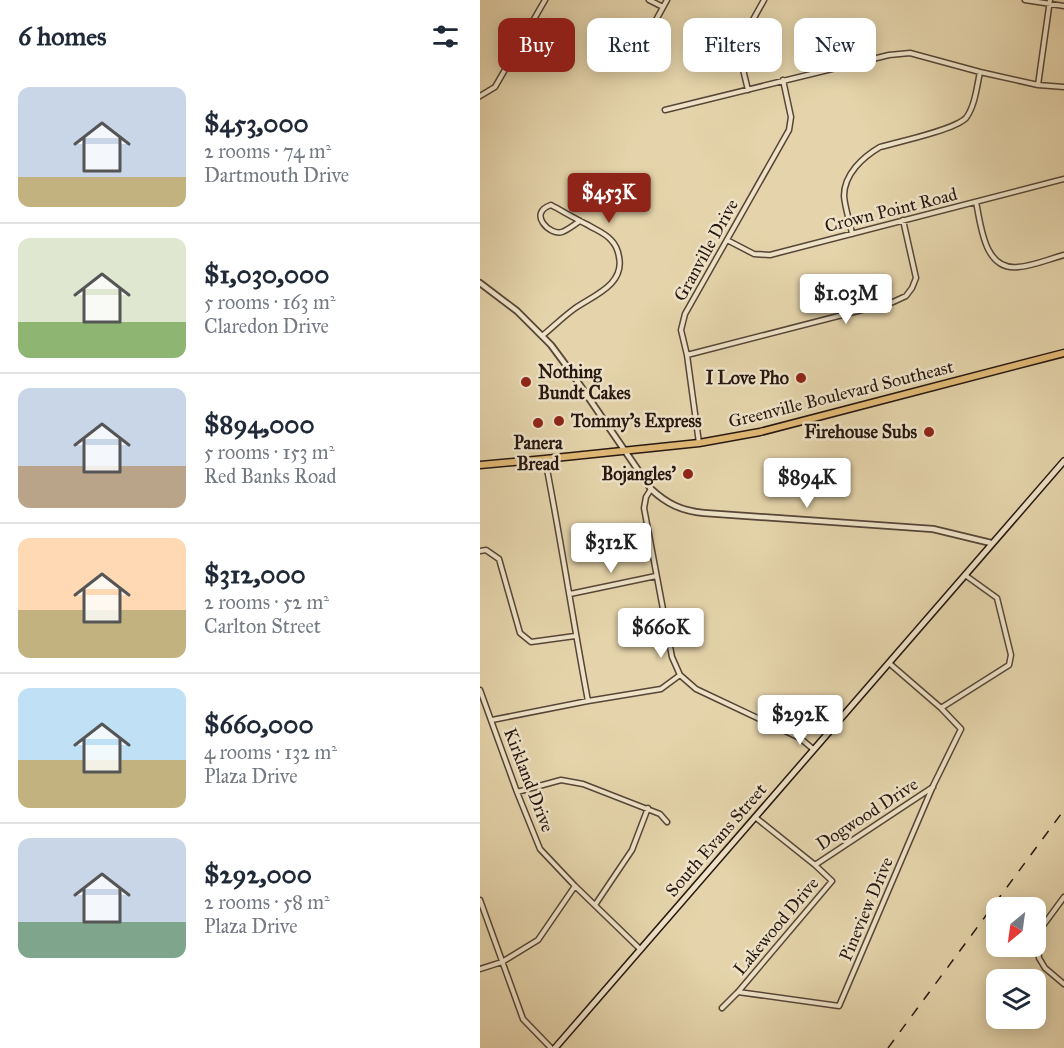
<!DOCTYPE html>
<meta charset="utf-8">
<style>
:root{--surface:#fff;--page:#f6f6f7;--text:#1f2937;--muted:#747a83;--line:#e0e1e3;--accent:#8f2418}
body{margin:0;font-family:"IM FELL Great Primer",serif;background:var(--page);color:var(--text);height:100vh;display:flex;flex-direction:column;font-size:22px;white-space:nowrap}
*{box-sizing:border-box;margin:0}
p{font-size:20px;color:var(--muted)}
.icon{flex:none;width:33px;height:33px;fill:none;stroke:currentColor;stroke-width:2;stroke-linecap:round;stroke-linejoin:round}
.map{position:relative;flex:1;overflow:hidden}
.drawer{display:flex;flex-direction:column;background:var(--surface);width:480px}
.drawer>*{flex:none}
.banner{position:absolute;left:18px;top:18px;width:476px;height:54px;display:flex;gap:12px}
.needle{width:39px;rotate:209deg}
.fabs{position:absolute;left:506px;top:897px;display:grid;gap:12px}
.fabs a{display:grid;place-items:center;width:60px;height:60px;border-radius:12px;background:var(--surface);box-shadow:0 3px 15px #0003;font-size:30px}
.price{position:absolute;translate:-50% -51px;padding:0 14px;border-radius:6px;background:#fff;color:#222;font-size:20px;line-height:39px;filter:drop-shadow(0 2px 3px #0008)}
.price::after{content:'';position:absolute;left:50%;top:36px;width:18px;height:14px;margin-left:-9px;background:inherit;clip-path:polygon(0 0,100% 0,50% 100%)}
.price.current{background:var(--accent);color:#fff}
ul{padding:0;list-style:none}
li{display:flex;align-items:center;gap:18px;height:150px;padding:0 18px}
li+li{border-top:2px solid var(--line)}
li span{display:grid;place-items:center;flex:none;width:168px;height:120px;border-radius:12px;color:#555}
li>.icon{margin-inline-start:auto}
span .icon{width:72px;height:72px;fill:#fffc;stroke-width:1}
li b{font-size:26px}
h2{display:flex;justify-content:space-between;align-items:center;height:72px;padding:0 18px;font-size:26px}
.pill{padding:0 21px;border-radius:12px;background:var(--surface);box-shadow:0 3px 15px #0003;font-size:21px;line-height:54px}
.pill.current{background:var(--accent);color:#fff}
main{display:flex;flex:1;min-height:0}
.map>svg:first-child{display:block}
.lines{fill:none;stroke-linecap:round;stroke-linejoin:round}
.minor-casing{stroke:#564638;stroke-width:7}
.tertiary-casing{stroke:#564638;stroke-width:8}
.secondary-casing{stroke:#261711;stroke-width:8}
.trunk-casing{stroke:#261711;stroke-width:9}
.minor{stroke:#eee3c8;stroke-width:4}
.tertiary{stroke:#eee3c8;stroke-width:4.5}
.secondary{stroke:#eee3c8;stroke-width:5}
.trunk{stroke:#e2ba76;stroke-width:6}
.rail{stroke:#261711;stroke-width:1.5;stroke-dasharray:10 10;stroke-linecap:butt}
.poi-dot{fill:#8f2418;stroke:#eee3c8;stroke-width:2}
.labels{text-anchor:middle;stroke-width:5;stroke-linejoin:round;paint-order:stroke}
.street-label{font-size:18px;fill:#261711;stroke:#eee3c8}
.poi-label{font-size:18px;font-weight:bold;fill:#261711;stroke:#eee3c8;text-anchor:end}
</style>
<main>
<section class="drawer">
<h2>6 homes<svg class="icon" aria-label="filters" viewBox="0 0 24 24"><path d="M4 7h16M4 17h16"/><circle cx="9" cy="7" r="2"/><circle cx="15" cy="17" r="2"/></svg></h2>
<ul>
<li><span style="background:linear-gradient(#c9d6e8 75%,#c2b280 0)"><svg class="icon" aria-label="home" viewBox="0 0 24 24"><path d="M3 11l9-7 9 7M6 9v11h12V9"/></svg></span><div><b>$453,000</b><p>2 rooms · 74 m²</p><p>Dartmouth Drive</p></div></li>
<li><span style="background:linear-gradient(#dfe7d0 70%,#8fb573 0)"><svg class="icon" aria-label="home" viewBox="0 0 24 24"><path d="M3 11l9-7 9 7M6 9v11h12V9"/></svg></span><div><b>$1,030,000</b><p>5 rooms · 163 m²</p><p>Claredon Drive</p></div></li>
<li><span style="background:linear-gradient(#c9d6e8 65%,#b9a48a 0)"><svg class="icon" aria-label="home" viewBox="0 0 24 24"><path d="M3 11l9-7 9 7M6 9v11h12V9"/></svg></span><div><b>$894,000</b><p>5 rooms · 153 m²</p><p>Red Banks Road</p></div></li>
<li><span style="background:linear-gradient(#ffd9b3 60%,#c2b280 0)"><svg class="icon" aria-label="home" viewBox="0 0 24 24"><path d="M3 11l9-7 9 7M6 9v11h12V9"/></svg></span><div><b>$312,000</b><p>2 rooms · 52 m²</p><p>Carlton Street</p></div></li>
<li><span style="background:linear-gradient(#bfe0f5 60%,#c2b280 0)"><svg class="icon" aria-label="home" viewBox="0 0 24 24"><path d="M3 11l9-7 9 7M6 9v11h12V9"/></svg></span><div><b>$660,000</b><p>4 rooms · 132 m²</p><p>Plaza Drive</p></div></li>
<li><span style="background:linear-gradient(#c9d6e8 70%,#7fa58c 0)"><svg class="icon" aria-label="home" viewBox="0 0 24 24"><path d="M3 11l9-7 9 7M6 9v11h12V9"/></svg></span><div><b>$292,000</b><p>2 rooms · 58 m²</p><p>Plaza Drive</p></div></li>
</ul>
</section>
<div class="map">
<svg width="584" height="1048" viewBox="0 0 584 1048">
<rect width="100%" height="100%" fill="#e5d4ab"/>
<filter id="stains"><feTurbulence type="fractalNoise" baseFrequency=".00333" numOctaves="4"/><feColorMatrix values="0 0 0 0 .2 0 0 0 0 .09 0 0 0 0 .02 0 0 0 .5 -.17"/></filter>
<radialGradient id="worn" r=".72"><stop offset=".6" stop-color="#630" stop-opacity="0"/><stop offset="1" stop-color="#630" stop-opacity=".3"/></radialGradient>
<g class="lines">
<defs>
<path id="minor" d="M169,0l14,7
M545,0l39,6
M146,53l9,-3 10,-10 22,-40
M558,85l12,-85
M268,90l-9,-37 1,-10 24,-43
M0,96l15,-9 50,-87
M185,110l224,-55 21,-2 70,19 58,13 26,2
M496,202c5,23 8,69 42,65 15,-1 31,-8 46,-12
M372,234c-2,-12 -7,-26 -8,-38 0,-22 19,-39 36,-49 18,-5 74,-17 86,-29 9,-12 11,-32 14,-46
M247,240l27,14 16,1 294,-76
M62,336c11,-9 21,-19 32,-27 18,-13 51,-24 45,-52 -1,-7 -3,-12 -8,-17 -6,-7 -15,-10 -23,-15 -12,-6 -24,-13 -37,-20 -24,8 -1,31 11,27 6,-2 13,-8 18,-11
M207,355l206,-53 13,-6 6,-8 4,-10 -13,-58
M219,443l-12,-88 -6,-25 4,-16 104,-184 2,-13 -8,-37
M65,459c16,81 28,162 43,242
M171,489l-5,8 -2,11 28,149 8,18 16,14 104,49 13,11
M0,551l6,-1 13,9 21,74 11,9 44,-6
M90,594l86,-18
M0,690l37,102 23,57 35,37 65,63
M461,708l68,-43 2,-10 -14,-57 -32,-23
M12,720l96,-19 73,-12 19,-14
M37,792l44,-12 22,4 77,30 7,8
M335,865l118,-78
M584,897l-22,30 -5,11 2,20 6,10 19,16
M0,900l43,119 28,29
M115,905l37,-55 16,-42
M0,969l22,-7 36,-22 37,-54
M258,992l101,14 94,-220 28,-57 -20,-21 -52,-45
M242,1008l16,-16 94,-111 -17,-16 -60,-48"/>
<path id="tertiary" d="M0,283l37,28 34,34 20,27 80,117c16,15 31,22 53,24l229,16 58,14"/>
<path id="secondary" d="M75,1048l509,-587"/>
<path id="trunk" d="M0,465l65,-6 154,-16 61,-11 304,-79"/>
</defs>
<use href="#minor" class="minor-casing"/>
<use href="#tertiary" class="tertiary-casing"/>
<use href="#secondary" class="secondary-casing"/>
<use href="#trunk" class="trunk-casing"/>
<use href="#minor" class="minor"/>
<use href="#tertiary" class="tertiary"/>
<use href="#secondary" class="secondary"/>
<use href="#trunk" class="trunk"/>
<path class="rail" d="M408,1048l176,-238"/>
</g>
<g class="poi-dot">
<circle cx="321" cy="378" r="6"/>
<circle cx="46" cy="382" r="6"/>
<circle cx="79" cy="421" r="6"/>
<circle cx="58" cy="423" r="6"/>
<circle cx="449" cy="432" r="6"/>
<circle cx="208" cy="474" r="6"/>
</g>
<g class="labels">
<g class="street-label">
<text transform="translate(411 210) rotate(-14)" y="6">Crown Point Road</text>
<text transform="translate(226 250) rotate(-61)" y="6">Granville Drive</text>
<text transform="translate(361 394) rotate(-14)" y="6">Greenville Boulevard Southeast</text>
<text transform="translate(49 780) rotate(69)" y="6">Kirkland Drive</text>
<text transform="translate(387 814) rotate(-33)" y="6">Dogwood Drive</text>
<text transform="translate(236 840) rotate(-49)" y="6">South Evans Street</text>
<text transform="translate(386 909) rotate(-67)" y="6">Pineview Drive</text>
<text transform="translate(296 926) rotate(-50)" y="6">Lakewood Drive</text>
</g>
<g class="poi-label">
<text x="58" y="378" text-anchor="start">Nothing<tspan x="58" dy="21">Bundt Cakes</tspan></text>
<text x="309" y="384">I Love Pho</text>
<text x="91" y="427" text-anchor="start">Tommy's Express</text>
<text x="437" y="438">Firehouse Subs</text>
<text x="58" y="449" text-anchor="middle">Panera<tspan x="58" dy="21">Bread</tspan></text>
<text x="196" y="480">Bojangles'</text>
</g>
</g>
<rect width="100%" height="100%" filter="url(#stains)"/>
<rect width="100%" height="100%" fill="url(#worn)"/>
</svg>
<div class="fabs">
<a><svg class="needle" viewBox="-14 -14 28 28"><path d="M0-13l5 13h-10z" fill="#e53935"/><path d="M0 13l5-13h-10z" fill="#747a83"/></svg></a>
<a><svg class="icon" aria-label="layers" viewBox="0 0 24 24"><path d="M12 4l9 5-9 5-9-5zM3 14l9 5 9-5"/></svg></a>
</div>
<b class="price current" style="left:129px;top:224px">$453K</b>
<b class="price" style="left:366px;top:325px">$1.03M</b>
<b class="price" style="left:327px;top:509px">$894K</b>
<b class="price" style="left:131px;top:574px">$312K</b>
<b class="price" style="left:181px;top:659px">$660K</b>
<b class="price" style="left:320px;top:746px">$292K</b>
<div class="banner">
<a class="pill current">Buy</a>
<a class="pill">Rent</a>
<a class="pill">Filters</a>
<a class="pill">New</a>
</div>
</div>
</main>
